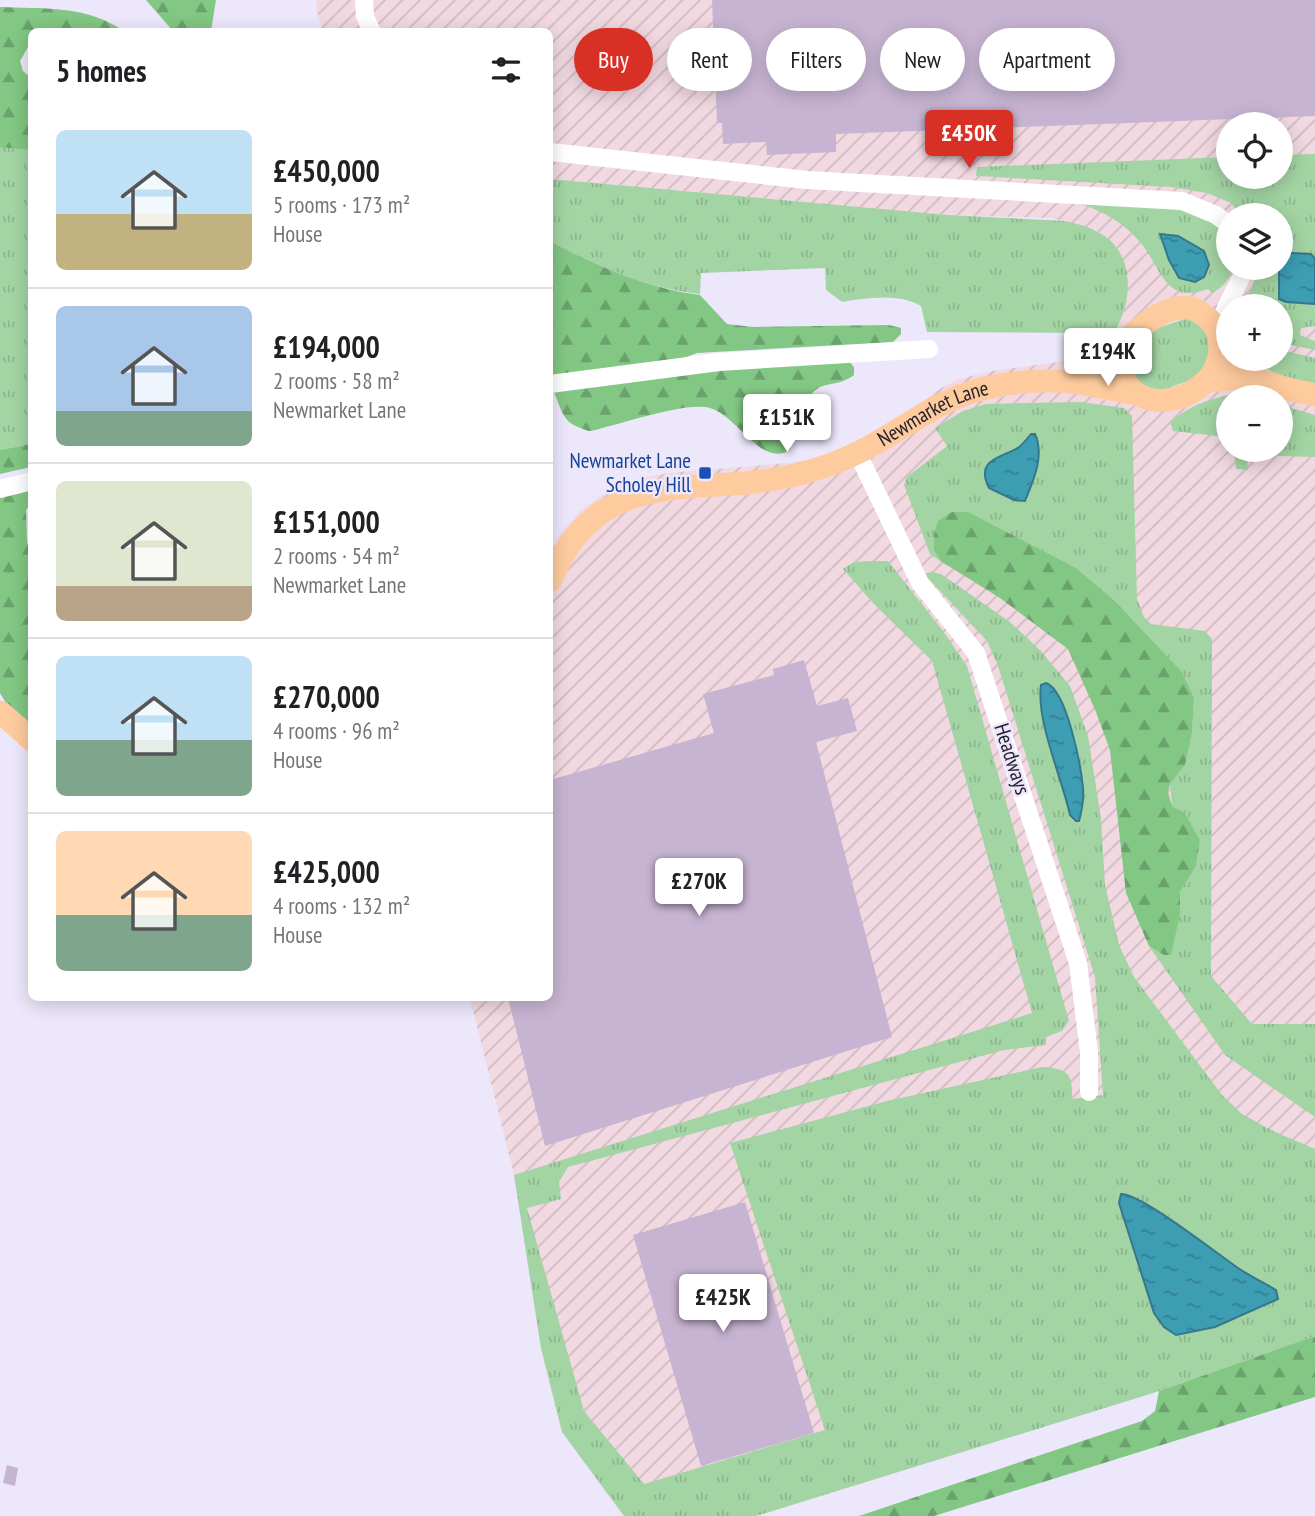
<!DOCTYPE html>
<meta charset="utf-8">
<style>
:root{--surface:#fff;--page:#f6f6f6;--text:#202124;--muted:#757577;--line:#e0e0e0;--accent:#d93025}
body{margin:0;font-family:"PT Sans Narrow",sans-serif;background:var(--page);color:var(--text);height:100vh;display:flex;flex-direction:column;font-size:26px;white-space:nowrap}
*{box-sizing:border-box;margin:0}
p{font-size:23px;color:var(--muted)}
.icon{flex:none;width:38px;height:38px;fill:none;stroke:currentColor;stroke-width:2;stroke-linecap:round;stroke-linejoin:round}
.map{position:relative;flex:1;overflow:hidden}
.drawer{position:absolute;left:28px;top:28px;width:525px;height:973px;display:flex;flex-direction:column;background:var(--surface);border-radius:10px;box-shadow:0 4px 18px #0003}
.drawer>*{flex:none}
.hud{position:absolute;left:574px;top:28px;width:635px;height:63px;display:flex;gap:14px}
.fabs{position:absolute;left:1216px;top:112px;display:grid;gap:14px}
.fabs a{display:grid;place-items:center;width:77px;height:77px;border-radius:50%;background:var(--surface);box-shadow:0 4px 18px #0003;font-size:35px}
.price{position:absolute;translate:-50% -60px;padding:0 16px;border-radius:7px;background:#fff;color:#222;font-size:23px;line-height:46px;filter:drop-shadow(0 2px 4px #0008)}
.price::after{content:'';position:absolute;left:50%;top:42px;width:21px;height:16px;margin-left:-10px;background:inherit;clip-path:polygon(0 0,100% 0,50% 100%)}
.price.current{background:var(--accent);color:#fff}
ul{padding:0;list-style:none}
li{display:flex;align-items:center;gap:21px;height:175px;padding:0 28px}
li+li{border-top:2px solid var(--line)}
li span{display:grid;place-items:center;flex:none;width:196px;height:140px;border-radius:10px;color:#555}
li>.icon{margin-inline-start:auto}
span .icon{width:84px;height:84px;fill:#fffc;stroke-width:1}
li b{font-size:30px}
h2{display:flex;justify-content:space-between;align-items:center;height:84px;padding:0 28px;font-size:30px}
.chip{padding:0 24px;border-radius:32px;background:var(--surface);box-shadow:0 4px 18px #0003;font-size:24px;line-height:63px}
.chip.current{background:var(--accent);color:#fff}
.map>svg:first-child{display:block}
.industrial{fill:url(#industrial-furrows);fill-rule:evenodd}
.grass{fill:url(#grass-tufts)}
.forest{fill:url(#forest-firs)}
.water{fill:url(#water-ripples);stroke:#36788b;stroke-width:2}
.building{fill:#c7b4d2}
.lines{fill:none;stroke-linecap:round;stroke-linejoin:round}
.minor{stroke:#fff;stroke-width:18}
.major{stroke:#fecb9e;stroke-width:23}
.transit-dot{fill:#1a4fb4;stroke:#ede7fb;stroke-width:2.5}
.labels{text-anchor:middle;stroke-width:5;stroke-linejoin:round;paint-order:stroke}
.street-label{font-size:21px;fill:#25212d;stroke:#ede7fb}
.transit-label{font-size:21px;fill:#164399;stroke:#ede7fb;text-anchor:end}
</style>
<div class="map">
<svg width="1315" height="1516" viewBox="0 0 1315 1516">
<defs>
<pattern id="industrial-furrows" width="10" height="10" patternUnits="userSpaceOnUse" patternTransform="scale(1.75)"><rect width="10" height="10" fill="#f2d9e1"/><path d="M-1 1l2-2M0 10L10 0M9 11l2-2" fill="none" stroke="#cfbac1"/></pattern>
<pattern id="grass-tufts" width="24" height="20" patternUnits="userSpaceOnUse" patternTransform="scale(1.75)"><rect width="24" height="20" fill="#a3d4a3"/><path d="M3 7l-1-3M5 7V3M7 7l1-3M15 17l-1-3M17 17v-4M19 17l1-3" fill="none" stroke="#8cb68d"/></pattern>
<pattern id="forest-firs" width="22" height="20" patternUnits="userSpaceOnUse" patternTransform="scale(1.75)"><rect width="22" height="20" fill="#82c783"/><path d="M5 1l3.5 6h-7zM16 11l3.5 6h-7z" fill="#6aa16c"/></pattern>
<pattern id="water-ripples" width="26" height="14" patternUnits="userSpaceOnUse" patternTransform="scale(1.75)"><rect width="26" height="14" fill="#3d9db3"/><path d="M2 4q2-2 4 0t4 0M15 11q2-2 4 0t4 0" fill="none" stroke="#338092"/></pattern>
</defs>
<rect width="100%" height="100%" fill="#ede7fb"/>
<path class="industrial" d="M316,0h999v1336l-162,57 -397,123h-132l-62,-84 -21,-84 -27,-173 -44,-177h80v-448l13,-20 17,-19 19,-14 23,-12 20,-7 27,-5 129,-11 27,-7 28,-12 44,-24 46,-32 16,-8 33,-8 80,-11 17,-6 24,-21 10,-19 5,-29 -3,-22 -10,-18 -19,-15 -45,-12 -102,-3 -82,-7 -317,-29v-147l-227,-1 -6,-19zM1228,124h53v53h-53zM1228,215h53v53h-53zM1228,306h53v53h-53zM1228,397h53v53h-53z"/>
<path class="grass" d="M2,146l29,4 1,294 -32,6v-303z
M1315,154v172l-14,2 -1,7 15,6v9l-34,-7v-37h-43l12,-14 9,-24h22v-53h-40l-10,-12 -24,-10 -36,-6 -195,-11 1,-9 251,-10v20h53v-22z
M550,179l399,36 116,6c14,3 29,7 41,16 30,22 26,70 7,96l-186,-1 -6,-26c-23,-13 -54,-8 -79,-4l-16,-12 -1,-22 -124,5 -1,21c-54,-6 -103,-28 -150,-53z
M1080,204c36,1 128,-4 147,31 4,8 1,23 1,33h3c0,11 -9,20 -19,25l-4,-4c-44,17 -47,-23 -68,-47 -16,-19 -37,-31 -60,-38z
M1189,318l26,19 -2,20 -20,22 -30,11 -11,-1 -16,-7c-17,-41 20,-55 53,-64z
M1281,350l34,8v25c-23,-3 -45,-10 -64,-24h30z
M1229,395l12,2h-13v44l-11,-5 -44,-5 -3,-9c18,-15 35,-22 59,-27z
M1081,402l43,6 8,8 5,183 7,18 7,7 54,7 7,8 -1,337 41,48h63v93l-90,-62 -76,-109 15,9 16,-41v-22l16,-26 4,-26 -15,-27 -13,-7 -2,-22 15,-19 7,-32 2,-35 -12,-26 -68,-72 -38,-32 -134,-6 8,6 -20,-14 -26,-69 3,-8 40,-31 -12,-18 28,-17 23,-7z
M1281,405l34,10v42l-68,-2 1,15 -12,-1 -2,-19h47z
M871,561h17l55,70 24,35 102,355 -7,10 -16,6v8l-42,5 -436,117 -9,15 2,17 -34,9 57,203 60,73 181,-54 -95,-287 157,-42 155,-34c25,2 31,5 30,32l31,-4 -8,-118 -97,-311 -11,-25 -63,-67 7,-2 10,2 69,48 30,28 30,36 18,50 13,83 4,66 14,60 15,32 88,118 20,19 31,17 42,18v187l-162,57 -397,123h-132l-62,-84 -21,-84 -27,-173 518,-162 -100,-352 -58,-57 -31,-35 11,-7z"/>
<path class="forest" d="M146,0h70l-5,31h-38z
M0,7c42,2 82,-2 119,21l1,3 -88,1 -1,10 -11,19 3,10 8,7v72l-31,-3z
M550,241c47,25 96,47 150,54l27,29 26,3 136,-2 12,3v6l-8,8 -196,11 -19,7 166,-5 10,12v8c-15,11 -27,7 -37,14 -18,12 -20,42 -27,61 -29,18 -52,-34 -80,-42 -21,-6 -77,12 -100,18 -6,1 -15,5 -21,5 -5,-1 -16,-6 -20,-9 -10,-10 -12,-27 -19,-38z
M31,444v23l-31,7v-24z
M31,485v18l-5,7 1,32 5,16 -1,166 -25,-21 -6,-10v-202z
M952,512h16l108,56 38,32 68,72 12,26 -2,35 -7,32 -15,19 -2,8 4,14 13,7 15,27 -4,26 -16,26v22l-9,41h-7l-15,-9 -23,-53 -16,-143 -14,-38 -28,-63 -68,-51 -58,-36 -8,-12v-16l4,-13z
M1315,1336v61l-381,119h-75l283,-95 13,-10 4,-20z"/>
<path class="water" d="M1160,234l18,2 26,15 5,14 -5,12 -9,5 -16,-4 -10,-18z
M1292,253l19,1 4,5v45l-29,-2 -7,-3v-31h2c0,-8 3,-13 11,-15z
M1031,434h4c10,22 -2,47 -10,67l-11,-1 -25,-12c-15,-30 14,-30 30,-41 4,-3 8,-8 12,-13z
M1046,683c21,7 35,84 37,105 1,11 -1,22 -4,33h-3l-6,-6c-8,-37 -34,-94 -29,-130z
M1121,1194c21,0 95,59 117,74 12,8 26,15 38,22l2,9 -63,28 -39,8 -12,-8 -10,-14 -35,-110z"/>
<path class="building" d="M712,0h603v116l-479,18v18l-69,3 -1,-13 -43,2 -1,-21h-5z
M804,660l13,46 31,-8 9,33 -41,11 76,295 -347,109 -37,-148h42v-218l164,-47 -11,-39 71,-19 -1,-6z
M745,1202l69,231 -113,33 -68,-231z
M7,1465l11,3 -3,18 -12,-3z"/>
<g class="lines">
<path class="minor" d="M364,0l1,16 7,16
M550,152l257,28 375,21 34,14 12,9
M1219,333l7,-26 20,-39
M550,384l169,-22 210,-13
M858,454l62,129 56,70 102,310 11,89v40
M0,489l32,-8"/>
<g class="major">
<path d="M1235,359l17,18"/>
<path d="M1207,381l45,-4 32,11 31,7"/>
<path d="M1070,382c18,-7 32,-15 46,-27 8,-7 14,-17 21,-24 17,-17 46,-33 67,-16 11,8 16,19 16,32 0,12 -5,26 -14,34 -32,32 -90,26 -86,-29"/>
<path id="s1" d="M550,581c7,-15 15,-32 26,-45 43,-53 110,-48 171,-53 25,-3 50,-7 73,-15 48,-15 79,-41 122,-64 36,-19 88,-26 129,-22 21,2 41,8 62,11"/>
<path d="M0,712l32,28"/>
</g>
</g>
<rect class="transit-dot" x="698" y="466" width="14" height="14" rx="3.5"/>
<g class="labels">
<g class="street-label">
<text dy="7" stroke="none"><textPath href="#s1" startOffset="438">Newmarket Lane</textPath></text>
<text transform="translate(1012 759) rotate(72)" y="7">Headways</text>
</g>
<g class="transit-label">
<text x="691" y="468">Newmarket Lane<tspan x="691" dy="24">Scholey Hill</tspan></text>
</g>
</g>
</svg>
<div class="fabs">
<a><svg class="icon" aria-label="locate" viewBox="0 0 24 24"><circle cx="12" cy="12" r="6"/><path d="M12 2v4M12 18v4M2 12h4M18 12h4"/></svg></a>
<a><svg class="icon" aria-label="layers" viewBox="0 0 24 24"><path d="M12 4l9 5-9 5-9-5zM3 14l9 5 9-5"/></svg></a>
<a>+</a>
<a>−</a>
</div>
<b class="price current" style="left:969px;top:170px">£450K</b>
<b class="price" style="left:1108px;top:388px">£194K</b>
<b class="price" style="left:787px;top:454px">£151K</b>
<b class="price" style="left:699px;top:918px">£270K</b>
<b class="price" style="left:723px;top:1334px">£425K</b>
<div class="hud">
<a class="chip current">Buy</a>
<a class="chip">Rent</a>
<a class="chip">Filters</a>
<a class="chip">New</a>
<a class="chip">Apartment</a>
</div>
<section class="drawer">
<h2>5 homes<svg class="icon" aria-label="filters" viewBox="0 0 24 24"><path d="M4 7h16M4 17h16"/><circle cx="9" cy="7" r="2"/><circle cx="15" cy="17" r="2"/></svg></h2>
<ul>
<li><span style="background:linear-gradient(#bfe0f5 60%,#c2b280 0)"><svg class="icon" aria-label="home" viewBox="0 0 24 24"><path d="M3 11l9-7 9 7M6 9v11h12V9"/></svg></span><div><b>£450,000</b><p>5 rooms · 173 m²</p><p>House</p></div></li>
<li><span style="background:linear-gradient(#a9c7e8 75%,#7fa58c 0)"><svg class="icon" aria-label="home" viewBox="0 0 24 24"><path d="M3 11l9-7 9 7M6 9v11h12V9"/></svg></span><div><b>£194,000</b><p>2 rooms · 58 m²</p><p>Newmarket Lane</p></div></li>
<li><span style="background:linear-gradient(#dfe7d0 75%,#b9a48a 0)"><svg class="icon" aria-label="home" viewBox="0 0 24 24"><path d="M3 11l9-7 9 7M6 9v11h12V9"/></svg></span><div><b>£151,000</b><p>2 rooms · 54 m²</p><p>Newmarket Lane</p></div></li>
<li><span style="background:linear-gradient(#bfe0f5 60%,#7fa58c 0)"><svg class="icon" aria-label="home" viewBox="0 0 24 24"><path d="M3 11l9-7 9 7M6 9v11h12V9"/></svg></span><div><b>£270,000</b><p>4 rooms · 96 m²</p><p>House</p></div></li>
<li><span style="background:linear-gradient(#ffd9b3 60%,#7fa58c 0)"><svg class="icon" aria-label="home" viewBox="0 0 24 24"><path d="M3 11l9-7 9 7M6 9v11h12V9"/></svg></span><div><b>£425,000</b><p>4 rooms · 132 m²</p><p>House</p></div></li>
</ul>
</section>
</div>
